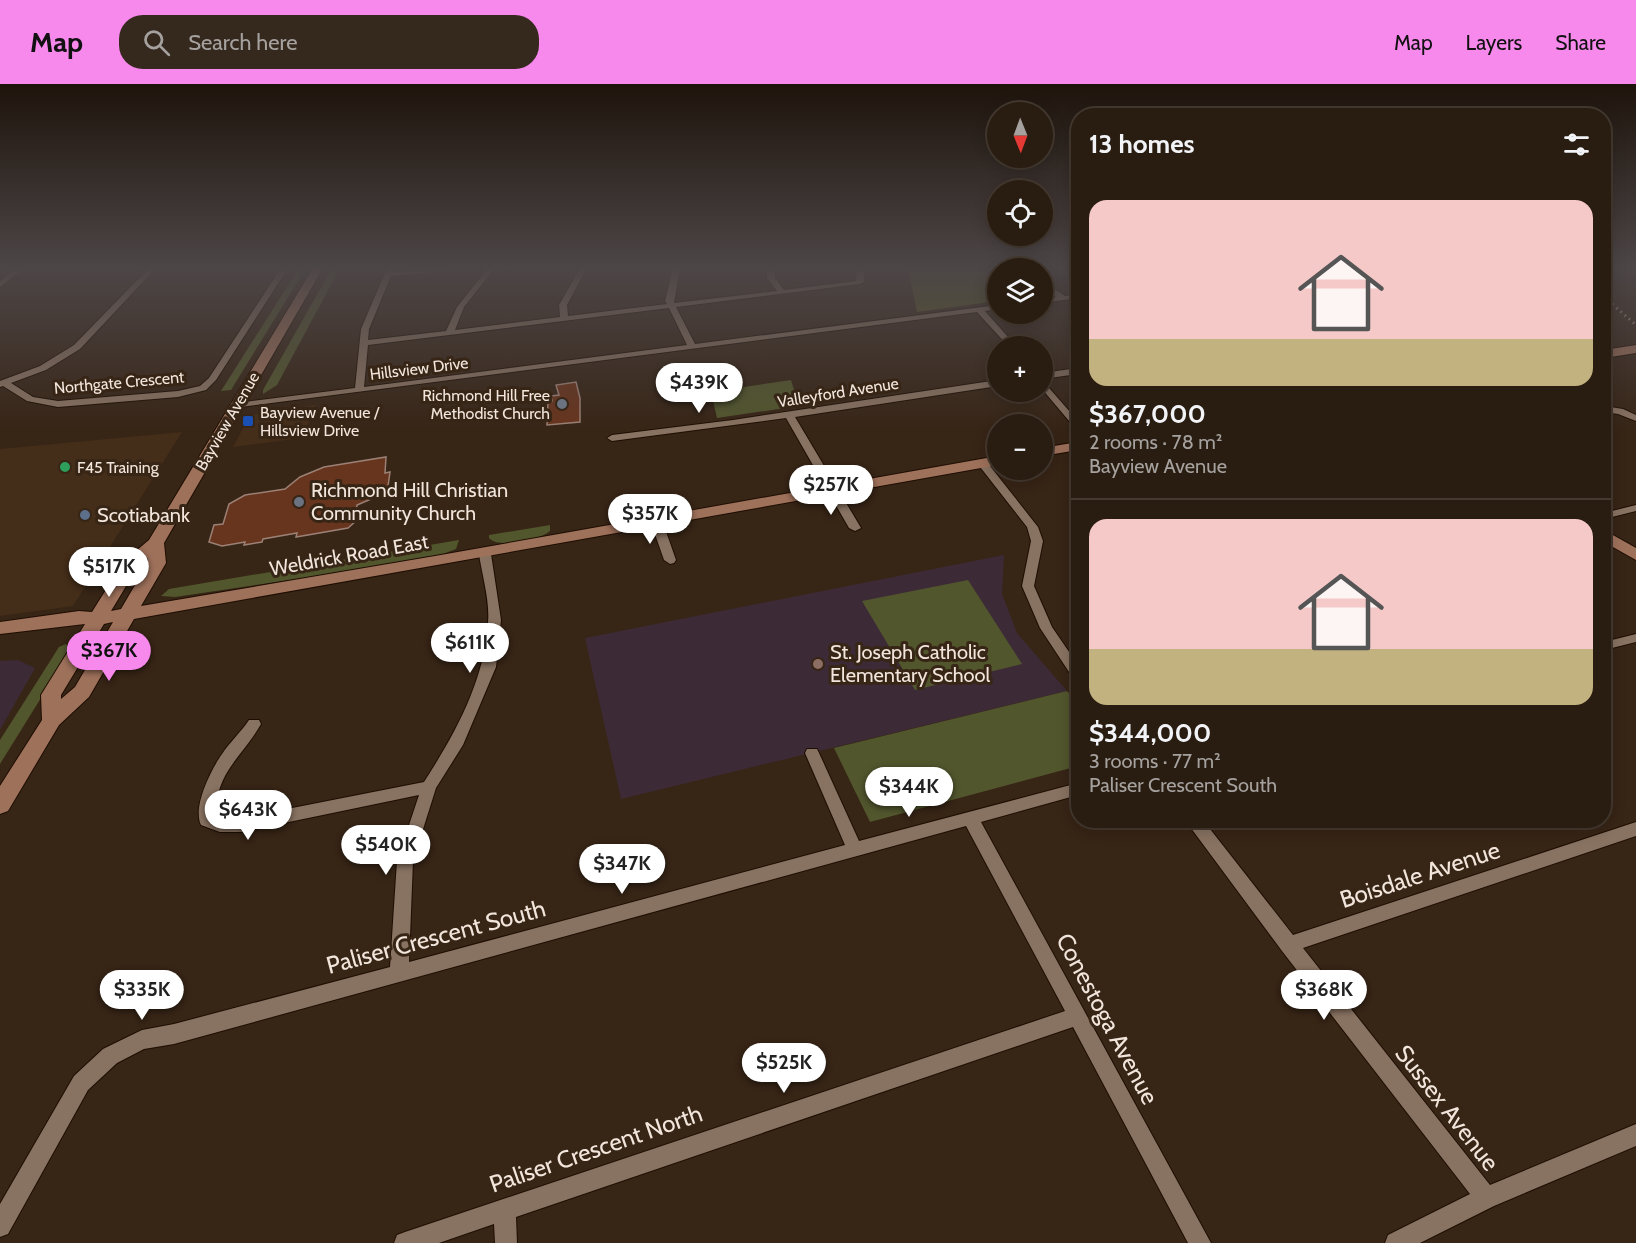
<!DOCTYPE html>
<meta charset="utf-8">
<style>
:root{--surface:#291c10;--page:#35291e;--text:#f1f3f6;--muted:#a5a19f;--line:#453a30;--accent:#f788ec}
body{margin:0;font-family:Cabin,sans-serif;background:var(--page);color:var(--text);height:100vh;display:flex;flex-direction:column;font-size:22px;white-space:nowrap}
*{box-sizing:border-box;margin:0}
p{font-size:20px;color:var(--muted)}
.icon{flex:none;width:33px;height:33px;fill:none;stroke:currentColor;stroke-width:2;stroke-linecap:round;stroke-linejoin:round}
.map{position:relative;flex:1;overflow:hidden}
.side{position:absolute;left:1071px;top:24px;width:540px;height:720px;display:flex;flex-direction:column;background:var(--surface);border-radius:24px;box-shadow:0 3px 15px #0003,0 0 0 2px var(--line)}
.side>*{flex:none}
.needle{width:39px;rotate:179deg}
.controls{position:absolute;left:987px;top:18px;display:grid;gap:12px}
.controls a{display:grid;place-items:center;width:66px;height:66px;border-radius:50%;background:var(--surface);box-shadow:0 3px 15px #0003,0 0 0 2px var(--line);font-size:30px}
.price{position:absolute;translate:-50% -51px;padding:0 14px;border-radius:21px;background:#fff;color:#222;font-size:20px;line-height:39px;filter:drop-shadow(0 2px 3px #0008)}
.price::after{content:'';position:absolute;left:50%;top:36px;width:18px;height:14px;margin-left:-9px;background:inherit;clip-path:polygon(0 0,100% 0,50% 100%)}
.price.selected{background:var(--accent);color:#111}
ul{padding:0;list-style:none}
li{display:grid;align-content:center;gap:12px;height:318px;padding:0 18px}
li+li{border-top:2px solid var(--line)}
li span{display:grid;place-items:center;height:186px;border-radius:18px;color:#555}
li>.icon{margin-inline-start:auto}
span .icon{width:108px;height:108px;fill:#fffc;stroke-width:1}
li b{font-size:26px}
h2{display:flex;justify-content:space-between;align-items:center;height:72px;padding:0 18px;font-size:26px}
header{display:flex;align-items:center;gap:36px;box-sizing:border-box;height:84px;padding:0 30px;background:var(--accent);color:#111}
header strong{font-size:28px}
nav{display:flex;gap:33px;margin-inline-start:auto;font-size:21px}
.search{width:420px;height:54px;background:var(--page);display:flex;align-items:center;gap:15px;box-sizing:border-box;padding:0 21px;border-radius:24px;color:var(--muted);font-size:22px}
.map>svg:first-child{display:block}
.built{fill:#442d19}
.education{fill:#3c2b36}
.green{fill:#52562d}
.forest{fill:#575b20}
.building{fill:#67341d;stroke:#9b8075;stroke-width:1.5}
.lines{fill:none;stroke-linecap:round;stroke-linejoin:round}
.street-casing{stroke:#1e0e02;stroke-width:2}
.secondary-casing{stroke:#1e0e02;stroke-width:2}
.street{fill:#887261;fill-rule:evenodd}
.secondary{fill:#9e715b;fill-rule:evenodd}
.rail{stroke:#b2a499;stroke-width:3;stroke-dasharray:1.5 4;stroke-linecap:butt}
.worship-dot{fill:#6b7280;stroke:#372516;stroke-width:2}
.transit-dot{fill:#1a4fb4;stroke:#372516;stroke-width:2}
.leisure-dot{fill:#2e9e5b;stroke:#372516;stroke-width:2}
.service-dot{fill:#5c6f8a;stroke:#372516;stroke-width:2}
.education-dot{fill:#8d6e63;stroke:#372516;stroke-width:2}
.labels{text-anchor:middle;stroke-width:6;stroke-linejoin:round;paint-order:stroke}
.far-street-label{font-size:16px;fill:#f2e6dc;stroke:#372516}
.far-poi-label{font-size:16px;fill:#f2e6dc;stroke:#372516;text-anchor:start}
.poi-label{font-size:20px;fill:#f2e6dc;stroke:#372516;text-anchor:start}
.street-label{font-size:20px;fill:#f2e6dc;stroke:#372516}
.near-street-label{font-size:24px;fill:#f2e6dc;stroke:#372516}
</style>
<header>
<strong>Map</strong>
<div class="search"><svg class="icon" aria-label="search" viewBox="0 0 24 24"><circle cx="10" cy="10" r="6"/><path d="M15 15l6 6"/></svg>Search here</div>
<nav><a>Map</a><a>Layers</a><a>Share</a></nav>
</header>
<div class="map">
<svg width="1636" height="1159" viewBox="0 0 1636 1159">
<rect width="100%" height="100%" fill="#372516"/>
<path class="built" d="M316,321l-14,33 -69,9 17,-32z
M182,348l-109,174 -73,10v-167z"/>
<path class="education" d="M1004,471l-2,39 15,39 50,58 -446,108 -36,-161z
M18,576l17,8 -35,62v-69z"/>
<path class="green" d="M299,184h7l-75,122 -10,1z
M332,184h8l-63,117 -14,9v-4z
M791,296l8,26 -82,12 -6,-26z
M550,441v6c-10,9 -52,18 -61,7v-3z
M459,456l-3,9 -16,6 -103,18 -162,24 -14,-1 8,-7z
M968,496l54,84 -107,26 -53,-89z
M66,560l2,3 -1,9 -67,108v-24l59,-93z
M1067,607l11,13v62l-208,56 -36,-74z"/>
<path class="forest" d="M908,184h77l12,33 -80,11z"/>
<path class="building" d="M576,298l4,16v24l-33,3 1,-23 4,-1 -1,-5 8,-1 -3,-10z
M386,373l-1,16 5,-1 -2,14 -17,13 -14,6 -1,16 -8,7 -52,9 1,-4 -34,6 -1,3 -18,3 1,-3 -23,4 -13,-4 5,-17 9,-1 6,-20 16,-9 40,-6 15,-12 24,-10z"/>
<g class="lines">
<defs>
<path id="street" d="M17,184h8l-25,19v-6z
M149,184h7l-76,81 -34,21 -35,13 22,14 25,4 120,-10 22,-5 9,-8 72,-110h7l-72,112 -10,10 -28,7 -120,10 -31,-6 -24,-15 -3,1v-6l40,-15 34,-21z
M387,184h7l-1,4 89,-4 -91,8 -22,53 -1,11 78,-9 11,-24 31,-39h7l-31,39 -9,23 105,-13 -1,-12 21,-37h7l-20,37 1,11 99,-12 -2,-3 8,-33h7l-6,35 103,-12 -10,-13v-10h8v10l9,12 72,-9 1,-13h8l-1,14 -4,2 -184,23 19,37 303,-39v4l-13,2 31,35h-8l-31,-34 -744,96v-4l3,-1 119,-15 6,-59zM669,224l18,37 -323,42 4,-42z
M1042,197l23,15 13,-2v4l-36,5v-4l14,-2 -14,-10z
M1078,284v6l-36,5v-6z
M998,296v6l-203,31 66,111 -6,3 -6,-3 -63,-110 -174,23 -5,-3 5,-3 121,-15z
M1042,296l36,41v8l-3,-1 -33,-39z
M1604,322l19,3 13,6v6l-18,-7 -14,-2z
M982,376l4,1 52,66 5,14 -9,45 18,41 26,38v15l-5,-2 -33,-50 -18,-42 9,-45 -4,-14 -50,-64z
M1636,421v6l-32,8v-6z
M656,433l6,3 14,40 -2,3 -4,1 -6,-4 -14,-40z
M485,466l6,4 10,66 -5,47 -33,78 -27,43 -23,73 -4,101 436,-117 -40,-92 2,-4h10l2,4 40,88 219,-58v12l-97,27 230,421h-23l-115,-216 -557,190 1,26h-22l-1,-19 -55,19h-45l3,-8 8,-3 660,-221 -99,-185 -792,218 -30,5 -27,14 -29,27 -80,144 -8,3v-33l74,-128 29,-27 39,-19 32,-6 216,-57 7,-106 22,-66 -178,37h-21l-19,-7c-9,-18 11,-57 21,-71 8,-12 19,-22 27,-34h10l2,4c-20,35 -44,46 -46,92l26,2 183,-36c31,-48 61,-102 64,-160 2,-21 -6,-47 -9,-68z
M1636,550v8l-32,8v-8z
M1185,736h18l90,115 343,-113v14l-333,112 187,237 146,-61v22l-142,60 -74,37h-35l3,-8 82,-41 -188,-243z"/>
<path id="secondary" d="M313,184h10l-159,275 2,20 -25,43 294,-50 563,-100v9l-864,154 -45,78 -30,28 -51,86 -8,3v-28l42,-66 -1,-25 44,-71 -85,10v-12l79,-11 13,1 32,-51 25,-21zM148,474v5l-27,46 -10,2 26,-43zM113,538l-38,65 -14,12v-4l43,-71z
M1636,261v8l-32,5v-8z
M1078,358v8l-36,6v-8z
M1604,446l32,18v12l-32,-18z"/>
</defs>
<use href="#street" class="street-casing"/>
<use href="#secondary" class="secondary-casing"/>
<use href="#street" class="street"/>
<use href="#secondary" class="secondary"/>
<path class="rail" d="M1604,213l32,28"/>
</g>
<linearGradient id="sky" x2="0" y2="1"><stop stop-color="#1e140c"/><stop offset="0.53" stop-color="#4d4647"/><stop offset="1" stop-color="#4d4647" stop-opacity="0"/></linearGradient>
<rect width="1636" height="347" fill="url(#sky)"/>
<g class="worship-dot">
<circle cx="562" cy="320" r="6"/>
<circle cx="299" cy="418" r="6"/>
</g>
<rect class="transit-dot" x="242" y="331" width="12" height="12" rx="3"/>
<circle class="leisure-dot" cx="65" cy="383" r="6"/>
<circle class="service-dot" cx="85" cy="431" r="6"/>
<circle class="education-dot" cx="818" cy="580" r="6"/>
<g class="labels">
<g class="far-street-label">
<text transform="translate(419 284) rotate(-7)" y="6">Hillsview Drive</text>
<text transform="translate(119 298) rotate(-5)" y="6">Northgate Crescent</text>
<text transform="translate(838 308) rotate(-9)" y="6">Valleyford Avenue</text>
<text transform="translate(227 337) rotate(-60)" y="6">Bayview Avenue</text>
</g>
<g class="far-poi-label">
<text x="550" y="317" text-anchor="end">Richmond Hill Free<tspan x="550" dy="18">Methodist Church</tspan></text>
<text x="260" y="334">Bayview Avenue /<tspan x="260" dy="18">Hillsview Drive</tspan></text>
<text x="77" y="389">F45 Training</text>
</g>
<g class="poi-label">
<text x="311" y="413">Richmond Hill Christian<tspan x="311" dy="23">Community Church</tspan></text>
<text x="97" y="438">Scotiabank</text>
<text x="830" y="575">St. Joseph Catholic<tspan x="830" dy="23">Elementary School</tspan></text>
</g>
<g class="street-label">
<text transform="translate(349 471) rotate(-10)" y="7">Weldrick Road East</text>
</g>
<g class="near-street-label">
<text transform="translate(1420 791) rotate(-18)" y="8">Boisdale Avenue</text>
<text transform="translate(436 853) rotate(-15)" y="8">Paliser Crescent South</text>
<text transform="translate(1107 935) rotate(62)" y="8">Conestoga Avenue</text>
<text transform="translate(1447 1024) rotate(52)" y="8">Sussex Avenue</text>
<text transform="translate(596 1065) rotate(-19)" y="8">Paliser Crescent North</text>
</g>
</g>
</svg>
<div class="controls">
<a><svg class="needle" viewBox="-14 -14 28 28"><path d="M0-13l5 13h-10z" fill="#e53935"/><path d="M0 13l5-13h-10z" fill="#a5a19f"/></svg></a>
<a><svg class="icon" aria-label="locate" viewBox="0 0 24 24"><circle cx="12" cy="12" r="6"/><path d="M12 2v4M12 18v4M2 12h4M18 12h4"/></svg></a>
<a><svg class="icon" aria-label="layers" viewBox="0 0 24 24"><path d="M12 4l9 5-9 5-9-5zM3 14l9 5 9-5"/></svg></a>
<a>+</a>
<a>−</a>
</div>
<b class="price" style="left:699px;top:330px">$439K</b>
<b class="price" style="left:831px;top:432px">$257K</b>
<b class="price" style="left:650px;top:461px">$357K</b>
<b class="price" style="left:109px;top:514px">$517K</b>
<b class="price" style="left:470px;top:590px">$611K</b>
<b class="price selected" style="left:109px;top:598px">$367K</b>
<b class="price" style="left:909px;top:734px">$344K</b>
<b class="price" style="left:248px;top:757px">$643K</b>
<b class="price" style="left:386px;top:792px">$540K</b>
<b class="price" style="left:622px;top:811px">$347K</b>
<b class="price" style="left:142px;top:937px">$335K</b>
<b class="price" style="left:1324px;top:937px">$368K</b>
<b class="price" style="left:784px;top:1010px">$525K</b>
<section class="side">
<h2>13 homes<svg class="icon" aria-label="filters" viewBox="0 0 24 24"><path d="M4 7h16M4 17h16"/><circle cx="9" cy="7" r="2"/><circle cx="15" cy="17" r="2"/></svg></h2>
<ul>
<li><span style="background:linear-gradient(#f6c9c9 75%,#c2b280 0)"><svg class="icon" aria-label="home" viewBox="0 0 24 24"><path d="M3 11l9-7 9 7M6 9v11h12V9"/></svg></span><div><b>$367,000</b><p>2 rooms · 78 m²</p><p>Bayview Avenue</p></div></li>
<li><span style="background:linear-gradient(#f6c9c9 70%,#c2b280 0)"><svg class="icon" aria-label="home" viewBox="0 0 24 24"><path d="M3 11l9-7 9 7M6 9v11h12V9"/></svg></span><div><b>$344,000</b><p>3 rooms · 77 m²</p><p>Paliser Crescent South</p></div></li>
</ul>
</section>
</div>
